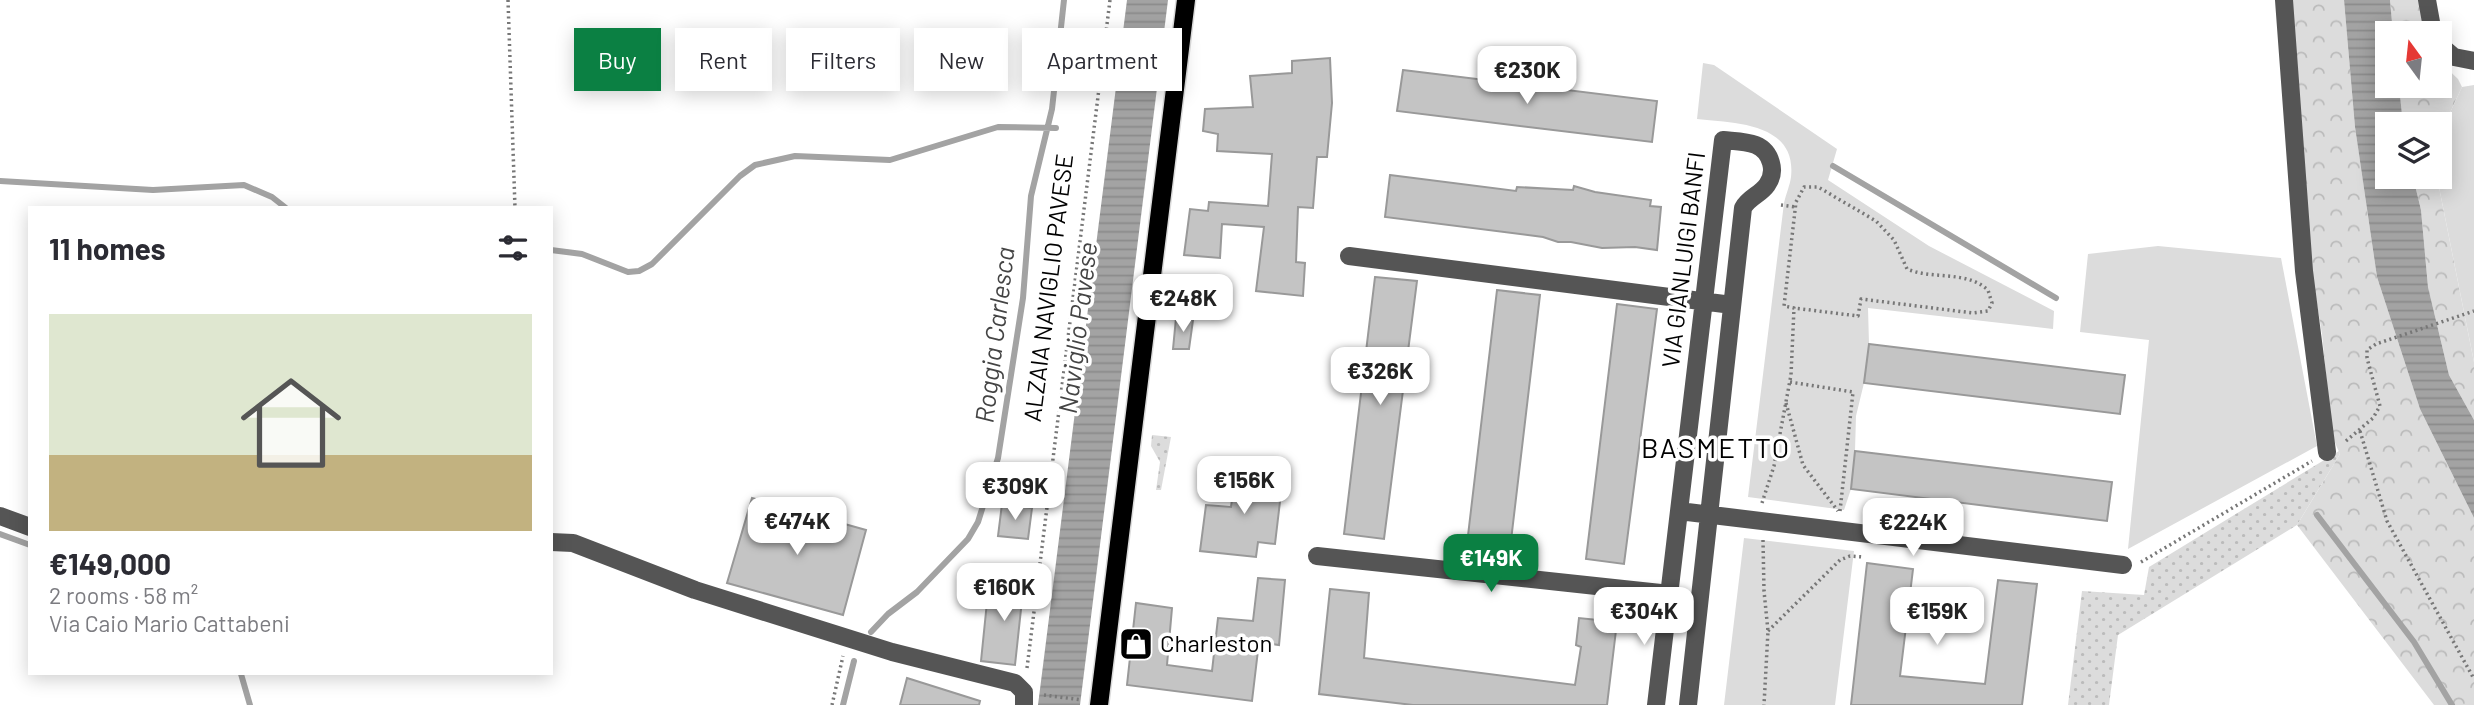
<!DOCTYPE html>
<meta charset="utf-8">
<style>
:root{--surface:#fff;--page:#f7f7f7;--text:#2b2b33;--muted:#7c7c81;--accent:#0b8043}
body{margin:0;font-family:Barlow,sans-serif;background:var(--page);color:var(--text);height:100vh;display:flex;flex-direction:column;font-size:26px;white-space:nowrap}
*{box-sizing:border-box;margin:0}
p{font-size:23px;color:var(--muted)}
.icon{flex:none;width:38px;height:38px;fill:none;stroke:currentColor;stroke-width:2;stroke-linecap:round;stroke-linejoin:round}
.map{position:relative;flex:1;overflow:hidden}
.side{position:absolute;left:28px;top:206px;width:525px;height:469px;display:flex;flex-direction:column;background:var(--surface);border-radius:0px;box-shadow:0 4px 18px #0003}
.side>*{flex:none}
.top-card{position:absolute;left:574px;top:28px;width:665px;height:63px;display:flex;gap:14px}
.needle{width:46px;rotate:345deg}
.fabs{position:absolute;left:2375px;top:21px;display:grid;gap:14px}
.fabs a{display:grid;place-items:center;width:77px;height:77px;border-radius:0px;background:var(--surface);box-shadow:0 4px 18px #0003;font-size:35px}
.price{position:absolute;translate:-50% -60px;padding:0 16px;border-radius:14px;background:#fff;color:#222;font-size:23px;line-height:46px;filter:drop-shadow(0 2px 4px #0008)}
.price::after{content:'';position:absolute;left:50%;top:42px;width:21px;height:16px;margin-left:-10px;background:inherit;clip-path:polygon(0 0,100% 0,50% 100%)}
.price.on{background:var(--accent);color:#fff}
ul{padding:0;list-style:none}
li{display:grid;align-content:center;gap:14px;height:371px;padding:0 21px}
li span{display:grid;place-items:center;height:217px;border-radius:0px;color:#555}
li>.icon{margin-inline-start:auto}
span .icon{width:126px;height:126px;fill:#fffc;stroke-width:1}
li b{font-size:30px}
h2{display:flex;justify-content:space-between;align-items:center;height:84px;padding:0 21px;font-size:30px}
.chip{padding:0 24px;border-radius:0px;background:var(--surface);box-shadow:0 4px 18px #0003;font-size:24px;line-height:63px}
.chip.on{background:var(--accent);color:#fff}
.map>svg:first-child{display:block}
.grass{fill:url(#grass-dots)}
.forest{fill:url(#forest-crowns)}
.green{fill:#dcdcdc}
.water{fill:url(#water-rules)}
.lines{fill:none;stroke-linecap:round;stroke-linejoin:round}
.stream{stroke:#a3a3a3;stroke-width:6}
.building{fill:#c4c4c4;stroke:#999;stroke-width:2}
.major-casing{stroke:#dbdbdb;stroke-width:21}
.path{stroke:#777;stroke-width:3.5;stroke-dasharray:2 3.5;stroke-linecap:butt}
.minor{stroke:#555;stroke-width:18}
.major{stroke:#000;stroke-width:18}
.labels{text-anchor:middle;stroke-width:7;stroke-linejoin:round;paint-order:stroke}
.street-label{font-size:24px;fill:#000;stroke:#fff}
.poi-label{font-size:24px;fill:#000;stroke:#fff;text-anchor:start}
.water-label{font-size:26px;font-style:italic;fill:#444;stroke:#fff}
.quarter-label{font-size:28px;letter-spacing:2px;fill:#000;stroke:#fff}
</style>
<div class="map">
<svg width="2474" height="705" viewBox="0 0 2474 705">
<defs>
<pattern id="grass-dots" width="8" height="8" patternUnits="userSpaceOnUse" patternTransform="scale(1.75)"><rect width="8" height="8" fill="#dcdcdc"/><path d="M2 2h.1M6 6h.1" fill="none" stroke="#bbb" stroke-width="1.8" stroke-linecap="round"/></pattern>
<pattern id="forest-crowns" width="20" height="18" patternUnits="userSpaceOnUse" patternTransform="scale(1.75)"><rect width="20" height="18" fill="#dcdcdc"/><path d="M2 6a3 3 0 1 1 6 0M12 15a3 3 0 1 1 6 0" fill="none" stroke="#bbb"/></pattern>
<pattern id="water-rules" width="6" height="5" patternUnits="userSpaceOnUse" patternTransform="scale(1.75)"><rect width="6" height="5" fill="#a3a3a3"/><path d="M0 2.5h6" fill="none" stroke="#8b8b8b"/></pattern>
</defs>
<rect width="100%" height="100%" fill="#fff"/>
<path class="grass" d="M1152,435l19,2 -10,53h-5l4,-28 -9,-16z
M2339,451l1,3 -43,71 -179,110 -9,70h-41l14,-114 62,4 5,-28z"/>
<path class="forest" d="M2292,0h52l11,127 22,150 43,132 54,109v187h-40l-137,-180 43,-71 -8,-18 -10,-102 -11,-65z
M2390,0h28l9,33h-34z
M2440,62l18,17 4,8 -22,47v-10h-37l-4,-38h41z
M2413,177h24l37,185v58l-25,-45 -21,-88 -7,-77z"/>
<path class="green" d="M1703,63l11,2 123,84 -9,31 101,66 125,65 -1,18 -185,-21 1,36 -5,39 -8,33 -1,35 -4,38 -7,21 -96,-13 36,-294c2,-9 6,-18 7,-26 6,-55 -58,-54 -94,-58z
M2474,85v277l-37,-185h3v-43l22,-47z
M2158,246l123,12 36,188 -189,103 21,-209 -69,-8 8,-78z
M1744,538l110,13 -19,154h-111z"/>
<path class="water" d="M1127,0h41l-88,705h-42z
M2344,0h46l3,33h-6v53h12l4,38h-16v53h26l8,33 7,77 21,88 25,45v98l-54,-109 -43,-132 -22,-150z"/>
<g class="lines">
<path class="stream" d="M1833,166l223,132
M0,181l153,9 91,-5 28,12 14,11
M551,250l31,4 46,18 11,-1 13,-7 88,-88 15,-11 40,-9 95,4 108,-33 58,1
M2317,515l97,127 38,63
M0,534l30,11
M871,632l17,-18 29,-22 51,-53 10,-17 20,-64 25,-160 8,-102 21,-87 12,-109
M241,674l9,31
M843,705l11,-44"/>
</g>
<path class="building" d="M1330,58l2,45 -5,54h-10l-4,51 -15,-1 -2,55 9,1 -2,33 -47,-5 8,-64 -42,-3 -2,34 -36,-3 6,-46 18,2 1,-9 59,4 4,-52 -55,-3 1,-17 -15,-3 2,-22 48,-2 -3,-31 42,-3v-12z
M1403,70l254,31 -5,41 -255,-31z
M1390,175l126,16 1,-4 56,3 1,-4 21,6 56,8 -1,6 11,1 -4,43 -22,-3 -33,1 -31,-6h-13l-15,-5 -158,-20z
M1375,277l42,4 -33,258 -40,-5z
M1497,290l43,5 -30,254 -43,-5z
M1617,304l40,5 -33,255 -38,-5z
M1176,318l17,2 -4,29h-16z
M1869,344l256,31 -5,39 -256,-31z
M1855,451l257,31 -5,39 -256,-32z
M1236,470l47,6 -8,68 -17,-2 -2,15 -56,-6 6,-46 25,2z
M752,498l114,32 -23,85 -116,-32z
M1002,504l30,4 -4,31 -30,-3z
M1867,563l46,6 -13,107 85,8 13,-104 39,4 -15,121h-171z
M1007,569l18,3 -10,93 -34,-4 6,-59 16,1z
M1258,578l27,2 -6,65 -20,-3 -7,59 -125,-16 9,-82 36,5 -5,57 45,6 6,-53 35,3z
M1330,589l39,4 -5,65 211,27 6,-38 -5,-2 3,-27 38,4 -10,83h-194l-94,-11z
M907,678l73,23 -1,4h-79z"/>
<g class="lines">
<defs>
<path id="major" d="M1099,705l87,-705"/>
</defs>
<use href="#major" class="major-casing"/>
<path class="path" d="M508,0l7,208
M1781,205l15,2
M1790,382l63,10 -13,119
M1786,403l17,62 35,46
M2360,431l27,90 87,158
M2346,441l27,-23 7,-12 -13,-48v-8l9,-6 98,-33
M1762,503l12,-37 17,-91 3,-67 -10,-2 12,-104 8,-15h14l58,34 18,19 13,29c26,11 59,1 81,21l4,13 -4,8 -15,2 -112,-14 -3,17 -64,-8
M1763,540l1,51 4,40 -4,74
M2141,562l171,-101
M1768,631l72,-71 10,-4 14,1
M1027,668l83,-668
M1044,695l38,5
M832,705l11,-49"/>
<path class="minor" d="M2284,0l20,271 23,181
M2427,0l6,33
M2440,45l14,12 20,4
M1349,256l383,49
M1679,511l444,54
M0,516l30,11
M551,542l22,1 122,47 197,62 123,31 9,9v13
M1317,556l353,38
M1656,705l67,-565c19,2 42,0 48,23 2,7 1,15 -4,22 -7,10 -18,12 -24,23l-55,497"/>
<use href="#major" class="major"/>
</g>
<defs>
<symbol id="shop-square" viewBox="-11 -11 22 22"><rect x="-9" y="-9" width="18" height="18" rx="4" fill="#000" stroke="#fff"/><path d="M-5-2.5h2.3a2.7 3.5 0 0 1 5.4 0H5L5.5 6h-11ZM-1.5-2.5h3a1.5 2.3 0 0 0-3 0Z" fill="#fff"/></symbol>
</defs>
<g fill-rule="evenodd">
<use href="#shop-square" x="1117" y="625" width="38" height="38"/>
</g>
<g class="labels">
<g class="street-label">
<text transform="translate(1684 260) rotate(-83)" y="8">VIA GIANLUIGI BANFI</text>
<text transform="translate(1049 288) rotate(-83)" y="8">ALZAIA NAVIGLIO PAVESE</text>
</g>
<g class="poi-label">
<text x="1160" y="652">Charleston</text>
</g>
<g class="water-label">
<text transform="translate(1078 328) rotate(-83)" y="9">Naviglio Pavese</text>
<text transform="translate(995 335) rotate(-83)" y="9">Roggia Carlesca</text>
</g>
<g class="quarter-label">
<text x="1716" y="458">BASMETTO</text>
</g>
</g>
</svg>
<div class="fabs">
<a><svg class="needle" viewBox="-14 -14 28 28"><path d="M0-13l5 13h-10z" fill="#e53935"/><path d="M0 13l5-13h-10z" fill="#7c7c81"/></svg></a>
<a><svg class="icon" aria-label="layers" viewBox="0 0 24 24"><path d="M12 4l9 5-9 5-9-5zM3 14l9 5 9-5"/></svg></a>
</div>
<b class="price" style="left:1527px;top:106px">€230K</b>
<b class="price" style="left:1183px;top:334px">€248K</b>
<b class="price" style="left:1380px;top:407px">€326K</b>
<b class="price" style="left:1244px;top:516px">€156K</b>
<b class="price" style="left:1015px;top:522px">€309K</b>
<b class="price" style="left:797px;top:557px">€474K</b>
<b class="price" style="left:1913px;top:558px">€224K</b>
<b class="price on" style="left:1491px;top:594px">€149K</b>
<b class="price" style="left:1004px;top:623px">€160K</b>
<b class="price" style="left:1644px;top:647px">€304K</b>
<b class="price" style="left:1937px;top:647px">€159K</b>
<div class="top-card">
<a class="chip on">Buy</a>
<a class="chip">Rent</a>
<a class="chip">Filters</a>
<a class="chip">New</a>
<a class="chip">Apartment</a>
</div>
<section class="side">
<h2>11 homes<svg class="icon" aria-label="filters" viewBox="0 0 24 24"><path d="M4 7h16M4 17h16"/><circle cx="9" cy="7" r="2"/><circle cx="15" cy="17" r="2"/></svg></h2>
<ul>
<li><span style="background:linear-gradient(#dfe7d0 65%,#c2b280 0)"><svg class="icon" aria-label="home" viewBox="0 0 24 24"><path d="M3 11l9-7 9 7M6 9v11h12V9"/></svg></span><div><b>€149,000</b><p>2 rooms · 58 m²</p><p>Via Caio Mario Cattabeni</p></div></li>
</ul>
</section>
</div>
